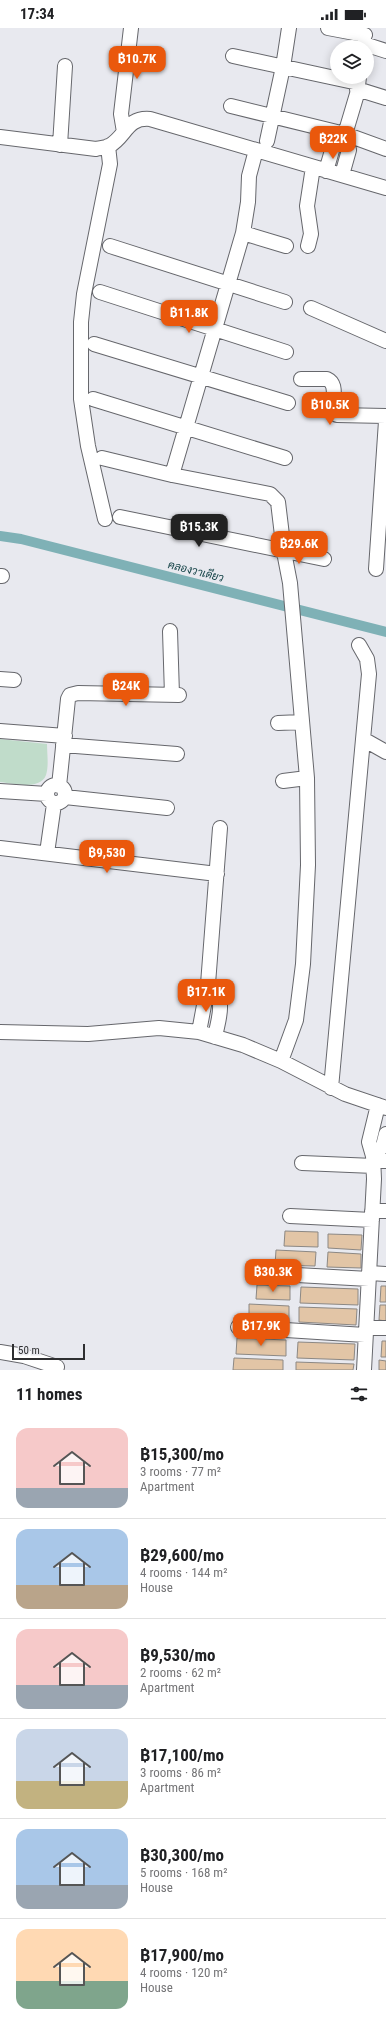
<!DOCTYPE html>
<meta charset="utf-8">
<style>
:root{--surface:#fff;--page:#f6f6f6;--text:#202124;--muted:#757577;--line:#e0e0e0;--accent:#ea580c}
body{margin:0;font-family:"Roboto Condensed",Sarabun,sans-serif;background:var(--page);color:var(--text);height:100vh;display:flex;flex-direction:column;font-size:15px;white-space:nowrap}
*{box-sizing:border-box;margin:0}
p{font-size:13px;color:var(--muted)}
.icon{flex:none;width:22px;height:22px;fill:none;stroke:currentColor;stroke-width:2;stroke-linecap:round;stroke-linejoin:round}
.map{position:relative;height:1342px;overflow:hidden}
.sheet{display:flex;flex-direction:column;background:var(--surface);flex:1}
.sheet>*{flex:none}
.tools{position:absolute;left:330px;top:12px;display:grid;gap:8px}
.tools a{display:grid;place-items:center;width:44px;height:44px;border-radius:50%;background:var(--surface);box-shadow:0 2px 10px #0003;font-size:20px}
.scale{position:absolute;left:12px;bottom:10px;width:73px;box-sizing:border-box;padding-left:4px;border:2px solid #2e2f31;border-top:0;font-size:11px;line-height:14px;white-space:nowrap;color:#2e2f31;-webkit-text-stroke:3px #e8e9ef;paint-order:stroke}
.price{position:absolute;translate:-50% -34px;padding:0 9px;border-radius:8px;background:var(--accent);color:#fff;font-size:13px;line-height:26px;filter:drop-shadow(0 1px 2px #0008)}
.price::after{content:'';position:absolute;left:50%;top:24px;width:12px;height:9px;margin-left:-6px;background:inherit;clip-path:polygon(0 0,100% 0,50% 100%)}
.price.active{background:#222;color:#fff}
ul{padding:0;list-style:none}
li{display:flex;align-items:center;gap:12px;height:100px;padding:0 16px}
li+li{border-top:1px solid var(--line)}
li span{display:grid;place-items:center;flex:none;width:112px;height:80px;border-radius:12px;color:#555}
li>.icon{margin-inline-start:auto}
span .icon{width:48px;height:48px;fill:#fffc;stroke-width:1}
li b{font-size:17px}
h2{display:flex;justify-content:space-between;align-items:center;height:48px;padding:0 16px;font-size:17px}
.status{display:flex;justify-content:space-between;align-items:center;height:28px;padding:0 20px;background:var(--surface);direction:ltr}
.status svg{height:11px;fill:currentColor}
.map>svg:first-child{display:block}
.green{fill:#c0dcca}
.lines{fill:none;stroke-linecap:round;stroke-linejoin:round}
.canal{stroke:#7fb1b6;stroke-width:10}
.building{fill:#e2c5a6;stroke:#8c8884}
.minor-casing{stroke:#66676c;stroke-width:16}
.minor{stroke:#fff;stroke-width:14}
.labels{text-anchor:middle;stroke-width:3;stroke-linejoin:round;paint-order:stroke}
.water-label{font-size:11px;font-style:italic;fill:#0e3e42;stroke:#e8e9ef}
</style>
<div class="status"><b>17:34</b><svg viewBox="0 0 49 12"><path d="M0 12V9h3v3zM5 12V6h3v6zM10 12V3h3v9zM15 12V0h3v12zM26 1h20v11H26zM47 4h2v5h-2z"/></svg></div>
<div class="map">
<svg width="386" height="1342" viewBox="0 0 386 1342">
<rect width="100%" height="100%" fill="#e8e9ef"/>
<path class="green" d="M0,711l47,5c0,9 2,22 -1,31 -6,16 -34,8 -46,7z"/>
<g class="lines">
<path class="canal" d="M0,508l21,3 365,93"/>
</g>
<path class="building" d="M285,1203l33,1v15l-34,-1z
M328,1206l34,1 -1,15 -33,-2z
M276,1222l40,2 -1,14 -40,-1z
M328,1224l33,2v14l-34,-1z
M257,1257l33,1v14l-34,-1z
M381,1258h5v16h-6z
M301,1259l57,2v16l-58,-2z
M249,1276l40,2v16l-40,-2z
M380,1277h6v16l-7,-1z
M299,1279l58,2 -1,16 -57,-3z
M237,1310l49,2v16l-50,-2z
M382,1313h4v16h-5z
M298,1314l57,2 -1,16 -57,-2z
M234,1330l49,2v10h-50z
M379,1332l7,1v9h-7z
M296,1334l58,2 -1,6h-57z"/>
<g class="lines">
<defs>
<path id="minor" d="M328,0l37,7
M364,16l22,7
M233,28l125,27
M357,61l29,9
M231,78l114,28 41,15
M124,104l-3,-18 10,-86
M0,109l96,12c4,-1 9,-1 13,-3 17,-9 17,-29 41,-27l236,69
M267,113l16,-74 6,-39
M60,117l5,-79
M326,143l7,-24 10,-6 14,-47 2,-17
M342,147l7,-25 -6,-9
M243,205l43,13
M110,218l175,56
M308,218l3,-12 -4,-28 6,-39
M100,264l186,60
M311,280l75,33
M94,316l194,59
M301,351h26c13,6 2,25 10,36l49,1
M93,371l192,59
M102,430l70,17 98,19 8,8 6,50 6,31 17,195 1,87 -5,99 -7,56 -15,41
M172,447l71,-242 5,-31 1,-26 7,-26
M120,489l204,42
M105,491l-17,-73 -7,-47v-77l3,-28 26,-130 -2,-18
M376,541l10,-148
M0,548h2
M170,603l2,64
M0,651l14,1
M278,695l24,-1
M0,703l65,5
M363,711l23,13
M63,717l114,9
M283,753l24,-3
M47 766a9 9 0 1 1 18 0a9 9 0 1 1-18 0Z
M59,758l9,-87 2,-4 8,-2 101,2
M0,763l47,3
M65,769l102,11
M0,820l217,26
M47,825l7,-49
M208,956c19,17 11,31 7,53
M0,1004l88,2 71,-6 40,4 44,13 38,16 64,33 41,14
M199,1004l9,-48 12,-156
M331,1060l38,-414 -2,-15 -8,-14
M373,1128l10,-10 3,-12
M373,1133h13
M302,1135l72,3
M372,1183h14
M290,1188l82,4
M261,1245l108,6
M369,1245l17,1
M238,1299l127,8
M366,1300h20
M0,1324l24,4 33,11
M364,1342l10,-191 -1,-23 -4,-14 9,-37"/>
</defs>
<use href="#minor" class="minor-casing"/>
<use href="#minor" class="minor"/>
</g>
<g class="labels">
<g class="water-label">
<text transform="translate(196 543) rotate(14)" y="4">คลองวาเดียว</text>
</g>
</g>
</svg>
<div class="tools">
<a><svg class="icon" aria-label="layers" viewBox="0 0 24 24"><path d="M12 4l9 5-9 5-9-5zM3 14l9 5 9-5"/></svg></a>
</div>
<div class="scale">50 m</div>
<b class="price" style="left:137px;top:52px">฿10.7K</b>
<b class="price" style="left:333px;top:132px">฿22K</b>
<b class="price" style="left:189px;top:306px">฿11.8K</b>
<b class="price" style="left:330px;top:398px">฿10.5K</b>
<b class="price active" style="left:199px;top:520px">฿15.3K</b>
<b class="price" style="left:299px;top:537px">฿29.6K</b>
<b class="price" style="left:126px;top:679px">฿24K</b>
<b class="price" style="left:107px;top:846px">฿9,530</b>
<b class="price" style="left:206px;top:985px">฿17.1K</b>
<b class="price" style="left:273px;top:1265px">฿30.3K</b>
<b class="price" style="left:261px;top:1319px">฿17.9K</b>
</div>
<section class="sheet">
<h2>11 homes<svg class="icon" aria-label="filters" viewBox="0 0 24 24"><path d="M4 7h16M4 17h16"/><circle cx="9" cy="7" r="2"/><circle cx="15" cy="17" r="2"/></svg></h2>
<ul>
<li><span style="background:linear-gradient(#f6c9c9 75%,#9aa5b1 0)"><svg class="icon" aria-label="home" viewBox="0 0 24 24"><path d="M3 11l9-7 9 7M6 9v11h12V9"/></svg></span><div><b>฿15,300/mo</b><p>3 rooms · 77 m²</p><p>Apartment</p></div></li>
<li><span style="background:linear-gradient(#a9c7e8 70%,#b9a48a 0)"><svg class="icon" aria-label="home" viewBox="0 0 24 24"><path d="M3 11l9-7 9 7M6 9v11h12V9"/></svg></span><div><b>฿29,600/mo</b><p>4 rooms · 144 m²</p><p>House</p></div></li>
<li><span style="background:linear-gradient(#f6c9c9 70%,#9aa5b1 0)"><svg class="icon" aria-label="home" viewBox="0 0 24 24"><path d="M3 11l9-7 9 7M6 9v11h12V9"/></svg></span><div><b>฿9,530/mo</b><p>2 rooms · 62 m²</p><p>Apartment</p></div></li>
<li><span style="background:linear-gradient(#c9d6e8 65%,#c2b280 0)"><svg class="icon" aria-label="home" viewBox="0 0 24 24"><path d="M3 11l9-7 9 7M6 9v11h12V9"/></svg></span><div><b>฿17,100/mo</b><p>3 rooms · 86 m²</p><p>Apartment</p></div></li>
<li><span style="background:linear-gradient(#a9c7e8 70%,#9aa5b1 0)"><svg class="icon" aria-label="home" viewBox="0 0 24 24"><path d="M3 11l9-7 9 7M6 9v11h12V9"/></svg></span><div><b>฿30,300/mo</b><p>5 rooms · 168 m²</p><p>House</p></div></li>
<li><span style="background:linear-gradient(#ffd9b3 65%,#7fa58c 0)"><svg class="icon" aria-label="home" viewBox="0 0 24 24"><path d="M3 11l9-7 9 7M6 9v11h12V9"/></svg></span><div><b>฿17,900/mo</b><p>4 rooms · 120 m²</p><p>House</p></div></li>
</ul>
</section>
